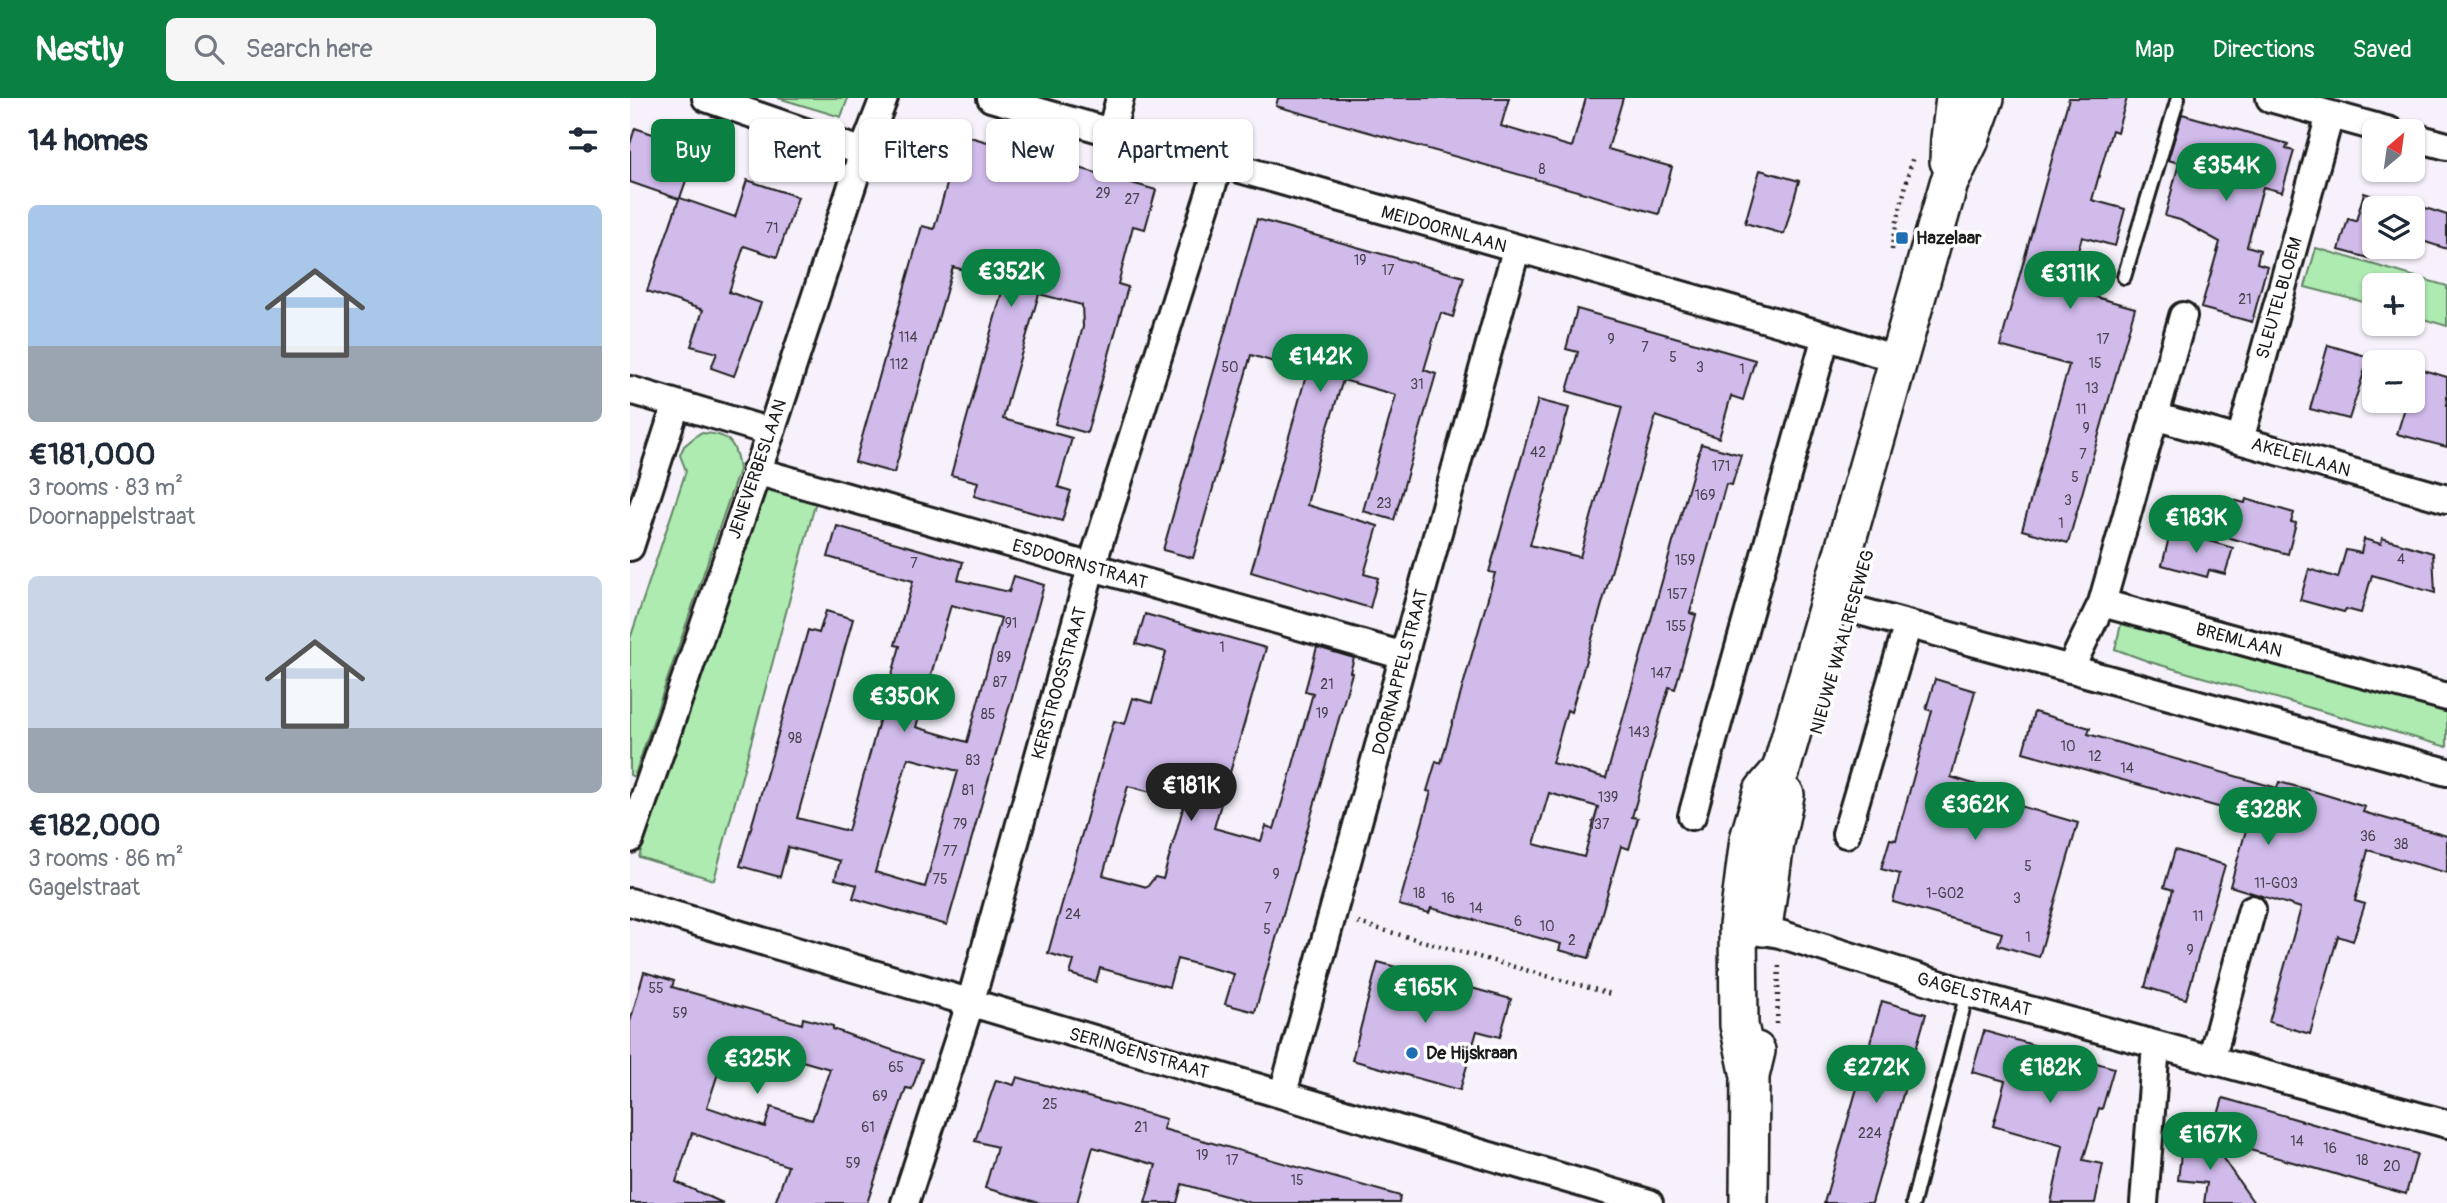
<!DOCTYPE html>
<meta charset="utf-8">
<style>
:root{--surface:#fff;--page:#f6f6f7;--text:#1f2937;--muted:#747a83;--accent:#0b8043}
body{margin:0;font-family:Pangolin,sans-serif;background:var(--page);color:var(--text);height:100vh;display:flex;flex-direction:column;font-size:26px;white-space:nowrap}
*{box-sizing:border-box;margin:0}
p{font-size:23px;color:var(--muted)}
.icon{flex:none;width:38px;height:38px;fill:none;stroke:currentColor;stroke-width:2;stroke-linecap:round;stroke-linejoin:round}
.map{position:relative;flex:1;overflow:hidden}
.panel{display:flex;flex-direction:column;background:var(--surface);width:630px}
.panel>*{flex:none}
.hud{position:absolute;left:21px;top:21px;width:665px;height:63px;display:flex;gap:14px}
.needle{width:46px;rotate:29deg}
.controls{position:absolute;left:1732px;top:21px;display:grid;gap:14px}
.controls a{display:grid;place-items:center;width:63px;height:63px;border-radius:10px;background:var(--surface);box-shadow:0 2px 5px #0004;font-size:35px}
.price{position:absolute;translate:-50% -60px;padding:0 16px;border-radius:24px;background:var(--accent);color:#fff;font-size:23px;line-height:46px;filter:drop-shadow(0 2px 4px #0008)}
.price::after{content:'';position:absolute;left:50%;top:42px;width:21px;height:16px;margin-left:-10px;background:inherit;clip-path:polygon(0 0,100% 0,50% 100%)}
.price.active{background:#222;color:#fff}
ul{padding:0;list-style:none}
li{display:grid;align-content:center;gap:14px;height:371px;padding:0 28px}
li span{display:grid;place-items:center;height:217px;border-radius:10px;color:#555}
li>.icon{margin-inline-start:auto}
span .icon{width:126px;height:126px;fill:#fffc;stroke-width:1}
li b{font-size:30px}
h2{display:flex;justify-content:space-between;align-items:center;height:84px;padding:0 28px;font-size:30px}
.tag{padding:0 24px;border-radius:10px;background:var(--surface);box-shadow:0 2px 5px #0004;font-size:24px;line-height:63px}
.tag.active{background:var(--accent);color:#fff}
header{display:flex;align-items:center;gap:42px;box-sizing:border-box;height:98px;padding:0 35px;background:var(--accent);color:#fff}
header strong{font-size:33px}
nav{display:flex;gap:38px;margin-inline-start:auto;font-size:24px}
.search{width:490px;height:63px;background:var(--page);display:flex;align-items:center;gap:18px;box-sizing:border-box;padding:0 24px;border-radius:10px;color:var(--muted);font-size:26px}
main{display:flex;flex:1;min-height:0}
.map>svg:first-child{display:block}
.green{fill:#adebb1;stroke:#648466;stroke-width:2}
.building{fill:#d0bbeb;stroke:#1c1c1c;stroke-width:2;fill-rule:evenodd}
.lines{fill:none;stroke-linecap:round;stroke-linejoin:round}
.lane-casing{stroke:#1c1c1c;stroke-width:18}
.street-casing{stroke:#1c1c1c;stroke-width:32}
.secondary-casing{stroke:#1c1c1c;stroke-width:42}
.path{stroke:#1c1c1c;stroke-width:4.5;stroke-dasharray:2 5;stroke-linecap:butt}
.lane{stroke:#fff;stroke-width:12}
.street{stroke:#fff;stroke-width:26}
.secondary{stroke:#fff;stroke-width:37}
.poi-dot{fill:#1f6fb2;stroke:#fff;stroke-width:2.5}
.labels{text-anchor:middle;stroke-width:7;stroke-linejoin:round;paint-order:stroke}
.number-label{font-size:14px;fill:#494450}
.street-label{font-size:18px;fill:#1c1c1c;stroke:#fff}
.poi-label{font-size:18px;font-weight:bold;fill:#1c1c1c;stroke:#fff;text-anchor:start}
</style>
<header>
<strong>Nestly</strong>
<div class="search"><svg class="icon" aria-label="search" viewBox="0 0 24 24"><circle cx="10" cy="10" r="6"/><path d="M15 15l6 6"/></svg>Search here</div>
<nav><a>Map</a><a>Directions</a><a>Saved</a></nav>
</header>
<main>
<section class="panel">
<h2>14 homes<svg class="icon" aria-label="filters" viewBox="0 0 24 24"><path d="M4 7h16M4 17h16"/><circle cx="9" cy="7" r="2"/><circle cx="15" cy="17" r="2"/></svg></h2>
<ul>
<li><span style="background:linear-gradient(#a9c7e8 65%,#9aa5b1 0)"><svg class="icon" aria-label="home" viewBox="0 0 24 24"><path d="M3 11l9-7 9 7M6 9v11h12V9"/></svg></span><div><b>€181,000</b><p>3 rooms · 83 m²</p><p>Doornappelstraat</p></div></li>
<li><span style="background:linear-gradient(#c9d6e8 70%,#9aa5b1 0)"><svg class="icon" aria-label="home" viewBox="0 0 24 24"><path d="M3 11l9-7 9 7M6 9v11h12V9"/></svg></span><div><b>€182,000</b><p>3 rooms · 86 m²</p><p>Gagelstraat</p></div></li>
</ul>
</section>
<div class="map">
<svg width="1817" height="1105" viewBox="0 0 1817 1105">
<rect width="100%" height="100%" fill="#f6f1fb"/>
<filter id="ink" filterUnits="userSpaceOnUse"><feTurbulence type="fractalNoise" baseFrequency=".0143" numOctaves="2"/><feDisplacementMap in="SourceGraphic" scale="14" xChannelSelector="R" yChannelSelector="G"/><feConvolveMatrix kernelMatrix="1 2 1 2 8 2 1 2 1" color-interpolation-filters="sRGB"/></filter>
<g filter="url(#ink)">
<path class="green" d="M148,0h70l-7,19z
M1686,150l131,38v40l-34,-10v-31h-38v20l-70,-18z
M70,335c29,0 36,9 39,37l-105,307 -4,-2v-136l56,-168 -6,-16 4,-9z
M136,388l50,15 -102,379 -75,-23 51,-161z
M1492,522l325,88v39l-297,-85 -35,-13z"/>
<path class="building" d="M648,0h231l-8,28 71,21 14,-49h37l-15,51 64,18 -13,47 -383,-108z
M1439,0h58l-10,34 -5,-2 -20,70 33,9 -10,37 -33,-9 -15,52 68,19 -67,235 -46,-13 47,-165 -69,-19z
M1552,16l106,30 -2,5 8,2 -12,41 -19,-5 -16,59 13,4 -3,13 10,3 -15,56 -51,-14 19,-66 -40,-22 -15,-4 14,-53 -11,-3z
M5,30l62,21 -17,49 55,19 12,-37 51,17 -21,60 -33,-11 -15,46 32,11 -27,73 -23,-8 6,-15 -26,-7 12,-36 -56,-19 32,-92 -49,-17v-38z
M319,33l207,59 -11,39 -12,-3 -15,58 10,3 -41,146 -32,-9 28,-97 -1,-22 -43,-11 -29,98 -7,27 69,19 -14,49 13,4 -9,30 -88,-25 4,-14 -27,-7 54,-194 -52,-14 -59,206 -39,-11 67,-236 12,3 16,-55 -12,-4z
M1130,72l39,11 -15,53 -39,-11z
M1734,95l46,15h-35v39h26l-3,10 -26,-8 -3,9 -30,-8 9,-31 8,2z
M1783,106l34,11v34l-34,-11z
M627,121l207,58 -11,40 -12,-4 -17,57 12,4 -42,146 -31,-9 33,-116 -53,-15 -24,75 -12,50 71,21 -14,48 14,4 -8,30 -119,-36 56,-200 -56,-17 -58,203 -30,-8z
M947,211l178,51 -12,40 -12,-4 -12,42 -63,-22 -85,296 -4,-2 -15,53 54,15 95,-334 40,11 -9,30 -6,-1 -16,57 -20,72 6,2 -21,74 -6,-2 -37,130 6,1 -9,31 -8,-3 -32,112 -30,-8 2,-6 -72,-20 -58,-16 -2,5 -30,-8 32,-113 -4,-1 9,-30 5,2 54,-190 -6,-1 49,-172 31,8 -39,137 50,12 42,-150 -55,-16 11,-39 -12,-3zM919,695l49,14 -14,50 -50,-13z
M1698,247l41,12 -20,62 -39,-10z
M1783,269l34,10v70l-50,-13 10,-33h6z
M1599,401l16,4 1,-4 48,14 -3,9 5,1 -8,31 -69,-19z
M207,428l126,36 -5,18 51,12 5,-16 30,9 -97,340 -94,-27 4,-13 -22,-6 5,-18 -52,-14 -8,30 -40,-11 68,-236 11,3 7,-22 27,8 -56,199 51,13 8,-28 44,-157 -5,-1 18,-64 -85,-24zM321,507l50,13 -34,124 -51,-15zM278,660l50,13 -33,116 -50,-15z
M1541,432l62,18 -8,26 -16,-4 -2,7 -45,-12z
M1752,440l51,15 2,40 -63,-18 -11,38 -15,-4 -2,3 -44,-12 9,-31 29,9 8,-28 15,3 3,-14 17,5z
M515,516l121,34 -52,180 47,13 5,-15 8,3 15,-50 24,-86 -8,-2 12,-44 37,11 -4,14 2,1 -97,339 -30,-8 9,-30 -57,-15 -8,28 -69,-19 -4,14 -26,-8 4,-13 -26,-8 66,-232 11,3 8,-26 19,5 14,-51 -30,-8zM498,688l57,15 -22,78 -8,-2 -8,10 -44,-12z
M1305,581l40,12 -24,86 71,22 -2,7 58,17 -39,134 -41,-12 4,-12 -109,-31 7,-28 -19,-5 9,-30 6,1 20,-72 16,-57 -6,-2z
M1404,614l56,16 -2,6 189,54 2,-6 34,9 52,16 -2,5 84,24v37l-79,-23 -13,51 10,3 -12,37 -15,-5 -28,98 -41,-12 32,-114 -71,-22 20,-70 -227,-64z
M1545,752l50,15 -39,134 -41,-12 28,-97 -9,-3z
M748,864l133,37 -11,38 -23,-6 -17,59 -108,-30z
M14,874l30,9 -2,6 73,21 57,16 1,-6 30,8v3l27,10 62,21 -10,29 -6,-1 -39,115h-92l13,-37 -96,-33 -16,49 47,21h-93v-181zM99,942l101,29 -18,51 -41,-13 -6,20 -58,-20z
M1252,903l44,13 -54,189h-48z
M1354,933l130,37 -12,41 -3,-1 -16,52 20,4 -8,39h-44l12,-57 -70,-20 12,-45 -33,-9z
M387,979l149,42 -3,10 237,67 -1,7h-148l-69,-19 -5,19h-32l11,-38 -63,-18 -16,56h-37l-55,-15 12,-41 -22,-6 21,-61 18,5z
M1593,1000l194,56 -11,40 -195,-55z
M1553,1039l27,3 44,63h-50l3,-20 -29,-3z"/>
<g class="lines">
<defs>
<path id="lane" d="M1494,179l54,-179
M1283,1105l54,-210"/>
<path id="street" d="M76,0l157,54
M361,0l835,238 72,24
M1640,0l120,33
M481,35l9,-35
M1783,39l34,9
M0,292l141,42
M1524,318l293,83
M1610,342l90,-325
M126,373l648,185
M0,449l46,-142
M1200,505l617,169
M1472,505l81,-287
M1440,571l32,-66 345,94
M1062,718l134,-480
M1216,736l62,-210
M0,741l141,-407 92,-280 21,-54
M0,804l1019,301
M1116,830l34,6 187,59 480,131
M1581,962l41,-151
M653,995l233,-843
M275,1105l65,-199 121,-436 128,-404
M1514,1105l12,-158"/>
<path id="secondary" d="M1319,63l1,-22 5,-41
M1133,829l12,-84 10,-48
M1120,978l-11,-51 -1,-99 11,-87 14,-48 18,-21 168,-587 20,-41 16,-44
M1119,1105l1,-127 6,-25"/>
</defs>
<use href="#lane" class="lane-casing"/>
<use href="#street" class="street-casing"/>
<use href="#secondary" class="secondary-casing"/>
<path class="path" d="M1262,152l1,-12 20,-82
M728,825l253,71
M1147,926l2,-61"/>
<use href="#lane" class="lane"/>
<use href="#street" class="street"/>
<use href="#secondary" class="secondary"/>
</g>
</g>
<g class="poi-dot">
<rect x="1265" y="133" width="14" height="14" rx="3.5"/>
<circle cx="782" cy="955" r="7"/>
</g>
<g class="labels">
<g class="number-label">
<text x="912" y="76">8</text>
<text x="473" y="100">29</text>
<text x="502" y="106">27</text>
<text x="142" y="135">71</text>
<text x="730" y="167">19</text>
<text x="758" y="177">17</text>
<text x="1615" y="206">21</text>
<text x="278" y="244">114</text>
<text x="981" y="246">9</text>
<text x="1473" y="246">17</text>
<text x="1015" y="254">7</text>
<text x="1043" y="264">5</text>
<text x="1465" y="270">15</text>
<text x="269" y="271">112</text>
<text x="600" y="274">50</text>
<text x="1070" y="274">3</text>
<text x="1112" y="276">1</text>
<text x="787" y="291">31</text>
<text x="1462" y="295">13</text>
<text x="1451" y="316">11</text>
<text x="1456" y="335">9</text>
<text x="908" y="359">42</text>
<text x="1453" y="361">7</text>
<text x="1091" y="373">171</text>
<text x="1445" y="384">5</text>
<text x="1075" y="402">169</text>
<text x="1438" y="407">3</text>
<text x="754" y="410">23</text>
<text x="1431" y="430">1</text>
<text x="1771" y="466">4</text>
<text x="1055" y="467">159</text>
<text x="284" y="470">7</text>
<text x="1047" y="501">157</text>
<text x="381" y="530">91</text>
<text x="1046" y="533">155</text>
<text x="592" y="554">1</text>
<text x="374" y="564">89</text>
<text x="1031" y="580">147</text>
<text x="370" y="589">87</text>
<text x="697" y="591">21</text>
<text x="692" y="620">19</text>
<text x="358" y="621">85</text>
<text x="1009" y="639">143</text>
<text x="165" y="645">98</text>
<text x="1438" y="653">10</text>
<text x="1465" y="663">12</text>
<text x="343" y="667">83</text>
<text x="1497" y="675">14</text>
<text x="338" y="697">81</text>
<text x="978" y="704">139</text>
<text x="330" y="731">79</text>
<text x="969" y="731">137</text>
<text x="1738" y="743">36</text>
<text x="1771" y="751">38</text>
<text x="320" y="758">77</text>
<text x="1398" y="773">5</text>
<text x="646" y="781">9</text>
<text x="310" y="786">75</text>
<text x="1646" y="790">11-G03</text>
<text x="789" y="800">18</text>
<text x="1315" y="800">1-G02</text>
<text x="818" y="805">16</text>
<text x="1387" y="805">3</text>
<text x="638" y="815">7</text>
<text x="846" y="815">14</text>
<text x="443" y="821">24</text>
<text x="1568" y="823">11</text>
<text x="888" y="828">6</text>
<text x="917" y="833">10</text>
<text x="637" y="836">5</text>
<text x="1398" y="844">1</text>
<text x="942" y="847">2</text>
<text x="1560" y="857">9</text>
<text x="26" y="895">55</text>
<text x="50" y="920">59</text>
<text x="266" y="974">65</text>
<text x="250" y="1003">69</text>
<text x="420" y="1011">25</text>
<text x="238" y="1034">61</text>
<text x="511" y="1034">21</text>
<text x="1240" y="1040">224</text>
<text x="1667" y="1048">14</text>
<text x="1700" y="1055">16</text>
<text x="572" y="1062">19</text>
<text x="602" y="1067">17</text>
<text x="1732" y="1067">18</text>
<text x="223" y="1070">59</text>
<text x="1762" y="1073">20</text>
<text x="667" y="1087">15</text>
</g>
<g class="street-label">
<text transform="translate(814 131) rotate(16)" y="6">MEIDOORNLAAN</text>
<text transform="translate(1649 200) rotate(-74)" y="6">SLEUTELBLOEM</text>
<text transform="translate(1671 359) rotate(16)" y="6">AKELEILAAN</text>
<text transform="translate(127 371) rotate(-71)" y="6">JENEVERBESLAAN</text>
<text transform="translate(450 466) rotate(16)" y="6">ESDOORNSTRAAT</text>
<text transform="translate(1609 542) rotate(15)" y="6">BREMLAAN</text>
<text transform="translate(1212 544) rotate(-74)" y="6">NIEUWE WAALRESEWEG</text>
<text transform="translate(770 574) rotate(-75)" y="6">DOORNAPPELSTRAAT</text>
<text transform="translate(429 585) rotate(-74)" y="6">KERSTROOSSTRAAT</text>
<text transform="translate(1344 896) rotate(16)" y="6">GAGELSTRAAT</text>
<text transform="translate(509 955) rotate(16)" y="6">SERINGENSTRAAT</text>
</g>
<g class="poi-label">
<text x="1286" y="146">Hazelaar</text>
<text x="796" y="961">De Hijskraan</text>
</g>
</g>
</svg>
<div class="controls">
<a><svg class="needle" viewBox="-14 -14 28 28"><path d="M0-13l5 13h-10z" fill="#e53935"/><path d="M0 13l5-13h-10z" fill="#747a83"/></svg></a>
<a><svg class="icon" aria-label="layers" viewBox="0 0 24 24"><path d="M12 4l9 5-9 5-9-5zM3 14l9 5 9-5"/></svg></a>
<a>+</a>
<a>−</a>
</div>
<b class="price" style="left:1596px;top:105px">€354K</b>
<b class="price" style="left:381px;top:211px">€352K</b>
<b class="price" style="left:1440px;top:213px">€311K</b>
<b class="price" style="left:690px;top:296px">€142K</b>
<b class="price" style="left:1566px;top:457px">€183K</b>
<b class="price" style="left:274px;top:636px">€350K</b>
<b class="price active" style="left:561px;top:725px">€181K</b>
<b class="price" style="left:1345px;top:744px">€362K</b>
<b class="price" style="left:1638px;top:749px">€328K</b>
<b class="price" style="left:795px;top:927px">€165K</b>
<b class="price" style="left:127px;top:998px">€325K</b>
<b class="price" style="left:1246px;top:1007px">€272K</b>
<b class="price" style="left:1420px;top:1007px">€182K</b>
<b class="price" style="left:1580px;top:1074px">€167K</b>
<div class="hud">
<a class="tag active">Buy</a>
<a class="tag">Rent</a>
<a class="tag">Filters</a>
<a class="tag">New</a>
<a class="tag">Apartment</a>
</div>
</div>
</main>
